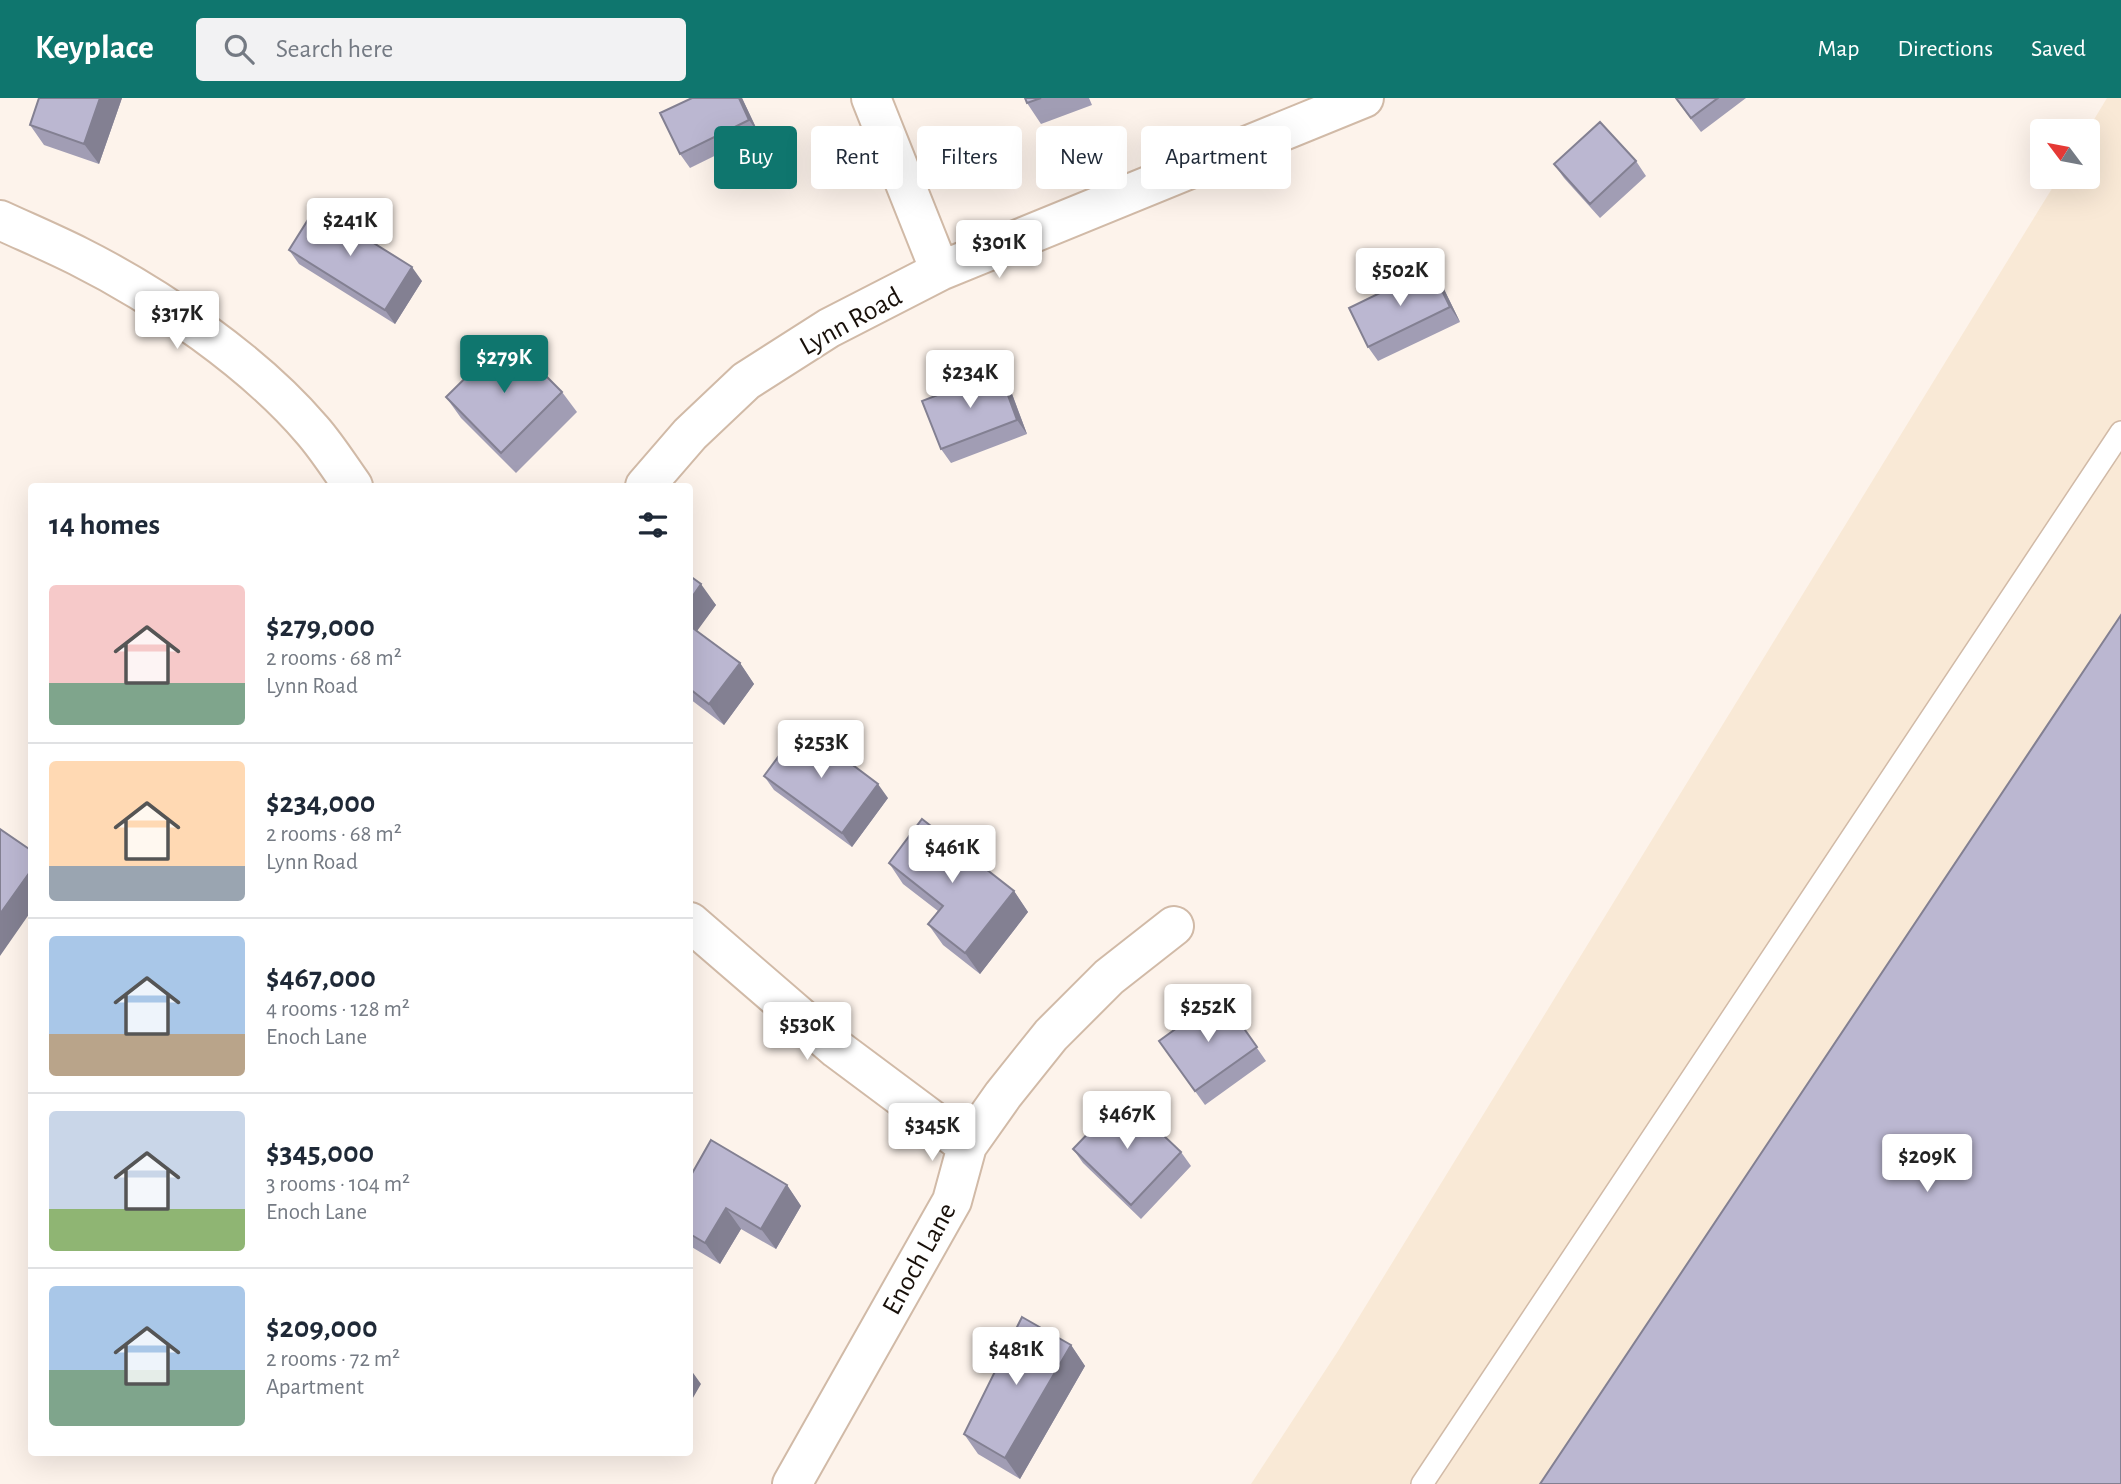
<!DOCTYPE html>
<meta charset="utf-8">
<style>
:root{--surface:#fff;--page:#f2f2f3;--text:#1f2937;--muted:#747a83;--line:#e0e1e3;--accent:#0f766e}
body{margin:0;font-family:"Alegreya Sans",sans-serif;background:var(--page);color:var(--text);height:100vh;display:flex;flex-direction:column;font-size:26px;white-space:nowrap}
*{box-sizing:border-box;margin:0}
p{font-size:23px;color:var(--muted)}
.icon{flex:none;width:38px;height:38px;fill:none;stroke:currentColor;stroke-width:2;stroke-linecap:round;stroke-linejoin:round}
.map{position:relative;flex:1;overflow:hidden}
.sheet{position:absolute;left:28px;top:385px;width:665px;height:973px;display:flex;flex-direction:column;background:var(--surface);border-radius:7px;box-shadow:0 7px 28px #0002}
.sheet>*{flex:none}
.hud{position:absolute;left:714px;top:28px;width:665px;height:63px;display:flex;gap:14px}
.needle{width:46px;rotate:302deg}
.fabs{position:absolute;left:2030px;top:21px;display:grid;gap:14px}
.fabs a{display:grid;place-items:center;width:70px;height:70px;border-radius:7px;background:var(--surface);box-shadow:0 7px 28px #0002;font-size:35px}
.price{position:absolute;translate:-50% -60px;padding:0 16px;border-radius:7px;background:#fff;color:#222;font-size:23px;line-height:46px;filter:drop-shadow(0 2px 4px #0008)}
.price::after{content:'';position:absolute;left:50%;top:42px;width:21px;height:16px;margin-left:-10px;background:inherit;clip-path:polygon(0 0,100% 0,50% 100%)}
.price.active{background:var(--accent);color:#fff}
ul{padding:0;list-style:none}
li{display:flex;align-items:center;gap:21px;height:175px;padding:0 21px}
li+li{border-top:2px solid var(--line)}
li span{display:grid;place-items:center;flex:none;width:196px;height:140px;border-radius:7px;color:#555}
li>.icon{margin-inline-start:auto}
span .icon{width:84px;height:84px;fill:#fffc;stroke-width:1}
li b{font-size:30px}
h2{display:flex;justify-content:space-between;align-items:center;height:84px;padding:0 21px;font-size:30px}
.chip{padding:0 24px;border-radius:7px;background:var(--surface);box-shadow:0 7px 28px #0002;font-size:24px;line-height:63px}
.chip.active{background:var(--accent);color:#fff}
header{display:flex;align-items:center;gap:42px;box-sizing:border-box;height:98px;padding:0 35px;background:var(--accent);color:#fff}
header strong{font-size:33px}
nav{display:flex;gap:38px;margin-inline-start:auto;font-size:24px}
.search{width:490px;height:63px;background:var(--page);display:flex;align-items:center;gap:18px;box-sizing:border-box;padding:0 24px;border-radius:7px;color:var(--muted);font-size:26px}
.map>svg:first-child{display:block}
.industrial{fill:#f9e9d6}
.lines{fill:none;stroke-linecap:round;stroke-linejoin:round}
.service-casing{stroke:#d1baa7;stroke-width:24}
.minor-casing{stroke:#d1baa7;stroke-width:42}
.service{stroke:#fff;stroke-width:21}
.minor{stroke:#fff;stroke-width:38}
.wall{fill:#a19db4}
.shaded-wall{fill:#838092}
.building{fill:#bbb7d1;stroke:#838092;stroke-width:2}
.labels{text-anchor:middle;stroke-width:5;stroke-linejoin:round;paint-order:stroke}
.street-label{font-size:28px;fill:#18100a;stroke:#fff}
</style>
<header>
<strong>Keyplace</strong>
<div class="search"><svg class="icon" aria-label="search" viewBox="0 0 24 24"><circle cx="10" cy="10" r="6"/><path d="M15 15l6 6"/></svg>Search here</div>
<nav><a>Map</a><a>Directions</a><a>Saved</a></nav>
</header>
<div class="map">
<svg width="2121" height="1386" viewBox="0 0 2121 1386">
<rect width="100%" height="100%" fill="#fdf3eb"/>
<path class="industrial" d="M2107,0h14v1386h-870l87,-133 721,-1174h29l-1,-46z"/>
<g class="lines">
<defs>
<path id="service" d="M1422,1386l699,-1052"/>
<path id="minor" d="M871,0l69,173
M0,122c26,12 52,23 78,36 80,40 176,106 234,174 15,17 28,38 41,56
M645,388l45,-52 56,-53 83,-53 111,-57 424,-173
M690,824l147,127 130,97
M792,1386l160,-283 15,-55 36,-51 48,-60 58,-58 65,-51"/>
</defs>
<use href="#service" class="service-casing"/>
<use href="#minor" class="minor-casing"/>
<use href="#service" class="service"/>
<use href="#minor" class="minor"/>
</g>
<path class="wall" d="M39,0h83l-23,66 -55,-19 -14,-20z
M692,0h50l17,36 -69,34 -10,-14z
M1025,0h64l3,7 -51,19 -14,-21z
M1675,0h71l-45,34z
M1636,63l10,15 -46,42 -36,-40 -10,-14z
M289,152l133,31 -27,43 -96,-60z
M1431,170l10,15 19,39 -82,39 -10,-14z
M1009,288l18,48 -76,29 -10,-14z
M562,294l15,20 -61,61 -55,-55 -15,-21z
M690,478l26,29 -20,26 44,32 14,21 -30,41 -34,-26z
M764,678l124,22 -36,49 -78,-57z
M889,765l125,28 14,21 -48,62 -37,-29 -15,-21 10,-13 -35,-27z
M1221,898l45,65 -61,44 -46,-64z
M1073,1051l108,3 10,14 -50,53 -58,-56z
M690,1079l97,8 14,21 -25,43 -35,-20 -21,35 -30,-18z
M1071,1247l14,21 -65,113 -42,-25 -14,-20z"/>
<path class="shaded-wall" d="M100,0h22l-23,66 -15,-20z
M739,0h3l17,36 -10,-14z
M412,169l10,14 -27,43 -10,-14z
M1431,170l10,15 19,39 -10,-15z
M999,273l10,15 18,48 -10,-14z
M701,486l15,21 -24,33 -2,-3v-35z
M740,565l14,21 -30,41 -15,-21z
M878,686l10,14 -36,49 -10,-14z
M32,771v41l-32,46v-42z
M1014,793l14,21 -48,62 -15,-21z
M787,1087l14,21 -25,43 -15,-20z
M726,1110l15,21 -21,35 -15,-21z
M1071,1247l14,21 -65,113 -15,-21z
M691,1272l10,14 -11,19v-30z"/>
<path class="building" d="M39,0h61l-16,46 -54,-19z
M692,0h47l10,22 -69,34 -20,-41z
M1025,0h16l-14,5z
M1676,0h42l-27,20z
M1600,24l36,39 -46,43 -36,-40z
M316,109l96,60 -27,43 -96,-60z
M1431,170l19,39 -82,40 -19,-39z
M507,239l55,55 -61,61 -55,-56z
M999,273l18,49 -76,29 -19,-48z
M690,478l11,8 -11,16z
M2121,517v869h-581z
M690,528l50,37 -31,41 -19,-15z
M801,628l77,58 -36,49 -78,-57z
M922,721l92,72 -49,62 -37,-29 15,-18 -54,-43z
M0,731l32,22v18l-32,45z
M1221,898l36,51 -62,44 -36,-50z
M1123,999l58,55 -50,53 -58,-56z
M711,1042l76,45 -26,44 -35,-21 -21,35 -15,-9v-57z
M1022,1219l49,28 -66,113 -41,-24z"/>
<g class="labels">
<g class="street-label">
<text transform="translate(850 222) rotate(-29)" y="10">Lynn Road</text>
<text transform="translate(918 1160) rotate(-61)" y="10">Enoch Lane</text>
</g>
</g>
</svg>
<div class="fabs">
<a><svg class="needle" viewBox="-14 -14 28 28"><path d="M0-13l5 13h-10z" fill="#e53935"/><path d="M0 13l5-13h-10z" fill="#747a83"/></svg></a>
</div>
<b class="price" style="left:350px;top:160px">$241K</b>
<b class="price" style="left:999px;top:182px">$301K</b>
<b class="price" style="left:1400px;top:210px">$502K</b>
<b class="price" style="left:177px;top:253px">$317K</b>
<b class="price active" style="left:504px;top:297px">$279K</b>
<b class="price" style="left:970px;top:312px">$234K</b>
<b class="price" style="left:821px;top:682px">$253K</b>
<b class="price" style="left:952px;top:787px">$461K</b>
<b class="price" style="left:1208px;top:946px">$252K</b>
<b class="price" style="left:807px;top:964px">$530K</b>
<b class="price" style="left:1127px;top:1053px">$467K</b>
<b class="price" style="left:932px;top:1065px">$345K</b>
<b class="price" style="left:1927px;top:1096px">$209K</b>
<b class="price" style="left:1016px;top:1289px">$481K</b>
<div class="hud">
<a class="chip active">Buy</a>
<a class="chip">Rent</a>
<a class="chip">Filters</a>
<a class="chip">New</a>
<a class="chip">Apartment</a>
</div>
<section class="sheet">
<h2>14 homes<svg class="icon" aria-label="filters" viewBox="0 0 24 24"><path d="M4 7h16M4 17h16"/><circle cx="9" cy="7" r="2"/><circle cx="15" cy="17" r="2"/></svg></h2>
<ul>
<li><span style="background:linear-gradient(#f6c9c9 70%,#7fa58c 0)"><svg class="icon" aria-label="home" viewBox="0 0 24 24"><path d="M3 11l9-7 9 7M6 9v11h12V9"/></svg></span><div><b>$279,000</b><p>2 rooms · 68 m²</p><p>Lynn Road</p></div></li>
<li><span style="background:linear-gradient(#ffd9b3 75%,#9aa5b1 0)"><svg class="icon" aria-label="home" viewBox="0 0 24 24"><path d="M3 11l9-7 9 7M6 9v11h12V9"/></svg></span><div><b>$234,000</b><p>2 rooms · 68 m²</p><p>Lynn Road</p></div></li>
<li><span style="background:linear-gradient(#a9c7e8 70%,#b9a48a 0)"><svg class="icon" aria-label="home" viewBox="0 0 24 24"><path d="M3 11l9-7 9 7M6 9v11h12V9"/></svg></span><div><b>$467,000</b><p>4 rooms · 128 m²</p><p>Enoch Lane</p></div></li>
<li><span style="background:linear-gradient(#c9d6e8 70%,#8fb573 0)"><svg class="icon" aria-label="home" viewBox="0 0 24 24"><path d="M3 11l9-7 9 7M6 9v11h12V9"/></svg></span><div><b>$345,000</b><p>3 rooms · 104 m²</p><p>Enoch Lane</p></div></li>
<li><span style="background:linear-gradient(#a9c7e8 60%,#7fa58c 0)"><svg class="icon" aria-label="home" viewBox="0 0 24 24"><path d="M3 11l9-7 9 7M6 9v11h12V9"/></svg></span><div><b>$209,000</b><p>2 rooms · 72 m²</p><p>Apartment</p></div></li>
</ul>
</section>
</div>
